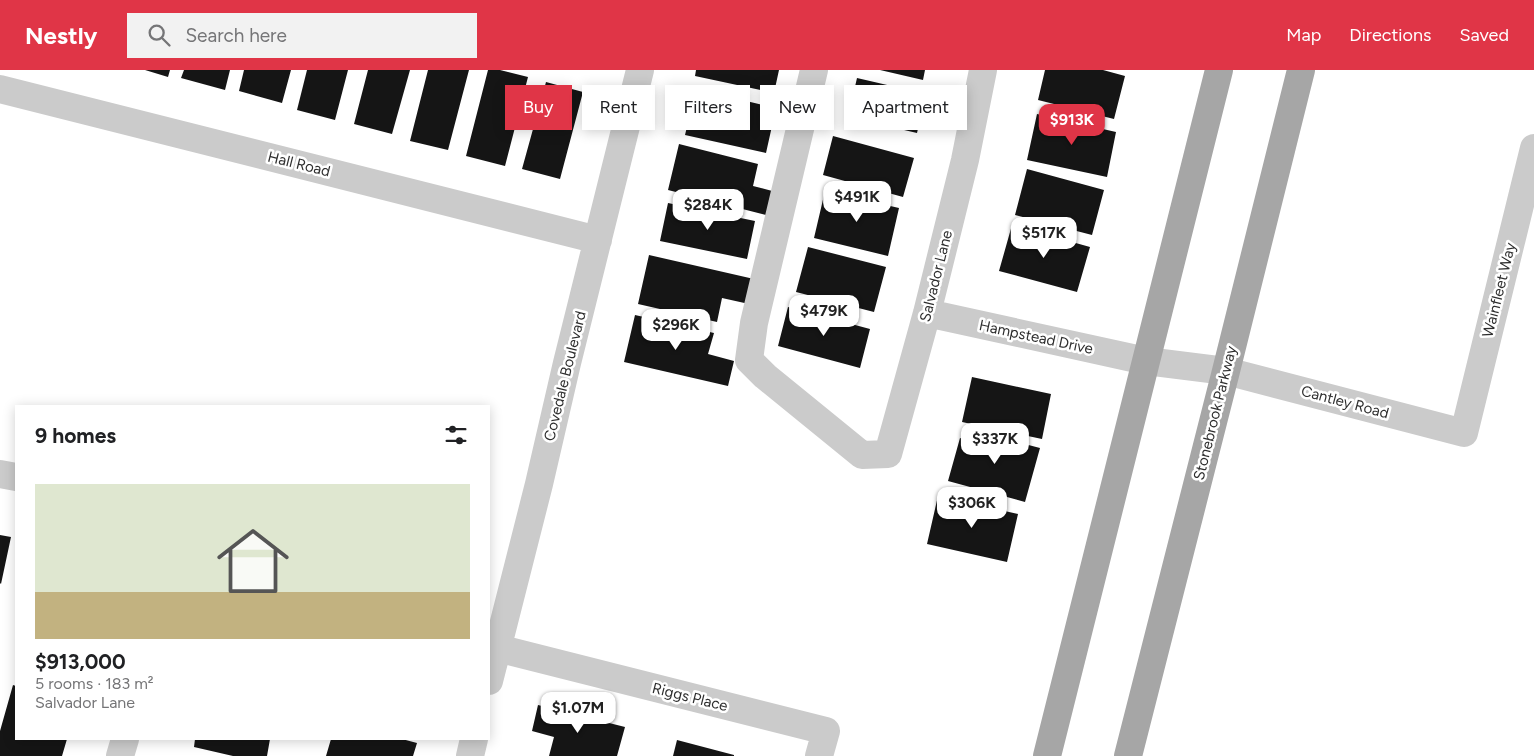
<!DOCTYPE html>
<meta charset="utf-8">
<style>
:root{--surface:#fff;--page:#f2f2f2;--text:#202124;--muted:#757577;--line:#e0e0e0;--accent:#e03547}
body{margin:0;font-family:Figtree,sans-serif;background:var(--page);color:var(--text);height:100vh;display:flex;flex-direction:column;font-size:19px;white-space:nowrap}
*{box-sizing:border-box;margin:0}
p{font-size:16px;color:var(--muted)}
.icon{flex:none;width:28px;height:28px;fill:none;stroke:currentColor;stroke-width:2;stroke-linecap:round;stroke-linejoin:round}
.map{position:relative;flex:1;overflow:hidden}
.details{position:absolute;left:15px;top:335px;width:475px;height:335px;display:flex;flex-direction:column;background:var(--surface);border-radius:0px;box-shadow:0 2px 12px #0003}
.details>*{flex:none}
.top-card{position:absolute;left:505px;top:15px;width:475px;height:45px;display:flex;gap:10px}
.price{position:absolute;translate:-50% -42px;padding:0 11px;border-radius:10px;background:#fff;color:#222;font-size:16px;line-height:32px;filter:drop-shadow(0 1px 2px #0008)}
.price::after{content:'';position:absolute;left:50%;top:30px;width:15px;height:11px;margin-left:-8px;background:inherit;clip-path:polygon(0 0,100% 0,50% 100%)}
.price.active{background:var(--accent);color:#fff}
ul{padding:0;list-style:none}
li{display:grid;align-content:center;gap:10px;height:265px;padding:0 20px}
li+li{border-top:1px solid var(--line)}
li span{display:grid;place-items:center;height:155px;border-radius:0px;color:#555}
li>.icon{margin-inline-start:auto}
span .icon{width:90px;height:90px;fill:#fffc;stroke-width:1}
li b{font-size:21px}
h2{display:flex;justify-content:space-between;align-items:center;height:60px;padding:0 20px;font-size:21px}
.chip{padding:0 18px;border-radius:0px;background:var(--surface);box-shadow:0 2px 12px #0003;font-size:18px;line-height:45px}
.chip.active{background:var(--accent);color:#fff}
header{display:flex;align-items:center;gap:30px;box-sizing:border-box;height:70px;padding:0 25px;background:var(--accent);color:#fff}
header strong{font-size:24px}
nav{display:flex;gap:28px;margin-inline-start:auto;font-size:18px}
.search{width:350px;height:45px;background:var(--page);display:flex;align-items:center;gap:12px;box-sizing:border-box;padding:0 18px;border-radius:0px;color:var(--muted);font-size:19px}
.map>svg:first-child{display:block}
.building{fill:#151515}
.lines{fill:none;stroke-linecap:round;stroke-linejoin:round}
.minor{stroke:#cbcbcb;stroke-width:28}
.major{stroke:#a6a6a6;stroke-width:28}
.labels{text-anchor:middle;stroke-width:5;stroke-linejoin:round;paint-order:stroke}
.street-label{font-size:15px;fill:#2e2e2e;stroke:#fff}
</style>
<header>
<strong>Nestly</strong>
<div class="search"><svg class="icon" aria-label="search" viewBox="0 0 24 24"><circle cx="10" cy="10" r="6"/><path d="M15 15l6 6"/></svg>Search here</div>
<nav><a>Map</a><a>Directions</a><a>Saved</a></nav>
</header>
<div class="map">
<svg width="1534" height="686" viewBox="0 0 1534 686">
<rect width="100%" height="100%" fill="#fff"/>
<path class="building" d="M145,0h25l-2,7z
M184,0h46l-5,20 -44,-12z
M244,0h47l-9,33 -43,-12z
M307,0h41l-13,50 -38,-10z
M368,0h42l-18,64 -38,-10z
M428,0h41l-21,80 -38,-9z
M488,0h12l28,7 -23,89 -39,-10z
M696,0h83l-5,23 -79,-17z
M880,0h45l-2,10z
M1045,0h58l22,6 -11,43 -76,-19z
M857,8l69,16 -9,39 -69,-16z
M546,12l37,10 -23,87 -38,-10z
M696,19l80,19 -10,45 -81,-18z
M1037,44l79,18 -9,45 -80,-17z
M833,66l81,22 -11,39 -80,-22z
M679,74l79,20 -5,22 23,6 -6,24 -102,-26z
M1027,99l77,21 -12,45 -77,-20z
M825,121l74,17 -11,48 -74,-18z
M668,133l87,18 -8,38 -87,-18z
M1012,155l78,22 -13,45 -78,-21z
M808,177l78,20 -12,45 -78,-20z
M649,185l105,24 -5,25 -27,-6 -5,24 -79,-18z
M788,237l82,22 -10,39 -82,-22z
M635,245l79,18 -6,21 26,7 -6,25 -104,-24z
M972,307l79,17 -9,45 -80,-17z
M972,360l68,18 -15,54 -77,-21 12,-43 9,3z
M938,426l80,18 -11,48 -80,-18z
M0,465l11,2 -10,47 -1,-1z
M13,615l3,1v53h51l-5,17h-62v-25z
M538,635l87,22 -8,29h-68l5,-19 -22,-6z
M195,669h75l-3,17h-34l-39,-9z
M331,669h71l15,4 -4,13h-87z
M677,670l57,15v1h-61z"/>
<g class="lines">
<path class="minor" d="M814,0l-60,253 -5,37 16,16 97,79 26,-1 39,-141 38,-153 18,-90
M0,19l598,151
M927,243l219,48 80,10 238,62 70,-285
M0,404l16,3
M497,578l329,83 -7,25
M489,611l50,-197 28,-121 73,-293
M120,686l5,-17
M470,686l4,-17"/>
<path class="major" d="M1047,686l172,-686
M1128,686l98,-385 75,-301"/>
</g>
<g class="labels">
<g class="street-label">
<text transform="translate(299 94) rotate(14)" y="5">Hall Road</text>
<text transform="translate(936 206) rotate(-76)" y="5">Salvador Lane</text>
<text transform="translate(1499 220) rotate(-76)" y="5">Wainfleet Way</text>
<text transform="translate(1036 267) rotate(12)" y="5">Hampstead Drive</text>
<text transform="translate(565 306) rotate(-76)" y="5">Covedale Boulevard</text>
<text transform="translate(1345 332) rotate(15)" y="5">Cantley Road</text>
<text transform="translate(1215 343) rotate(-76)" y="5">Stonebrook Parkway</text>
<text transform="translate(690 627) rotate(14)" y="5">Riggs Place</text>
</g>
</g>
</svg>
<b class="price active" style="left:1072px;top:76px">$913K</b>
<b class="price" style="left:857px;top:153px">$491K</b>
<b class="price" style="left:708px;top:161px">$284K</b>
<b class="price" style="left:1044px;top:189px">$517K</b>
<b class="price" style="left:824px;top:267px">$479K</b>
<b class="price" style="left:676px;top:281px">$296K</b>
<b class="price" style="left:995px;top:395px">$337K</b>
<b class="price" style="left:972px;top:459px">$306K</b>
<b class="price" style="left:578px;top:664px">$1.07M</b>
<div class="top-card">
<a class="chip active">Buy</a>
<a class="chip">Rent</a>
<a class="chip">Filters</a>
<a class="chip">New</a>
<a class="chip">Apartment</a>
</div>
<section class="details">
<h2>9 homes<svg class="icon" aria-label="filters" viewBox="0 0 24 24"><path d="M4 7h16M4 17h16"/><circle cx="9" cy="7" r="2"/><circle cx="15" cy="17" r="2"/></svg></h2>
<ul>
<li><span style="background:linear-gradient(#dfe7d0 70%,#c2b280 0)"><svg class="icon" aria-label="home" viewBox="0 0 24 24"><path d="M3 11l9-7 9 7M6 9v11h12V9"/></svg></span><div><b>$913,000</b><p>5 rooms · 183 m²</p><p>Salvador Lane</p></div></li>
</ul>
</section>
</div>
